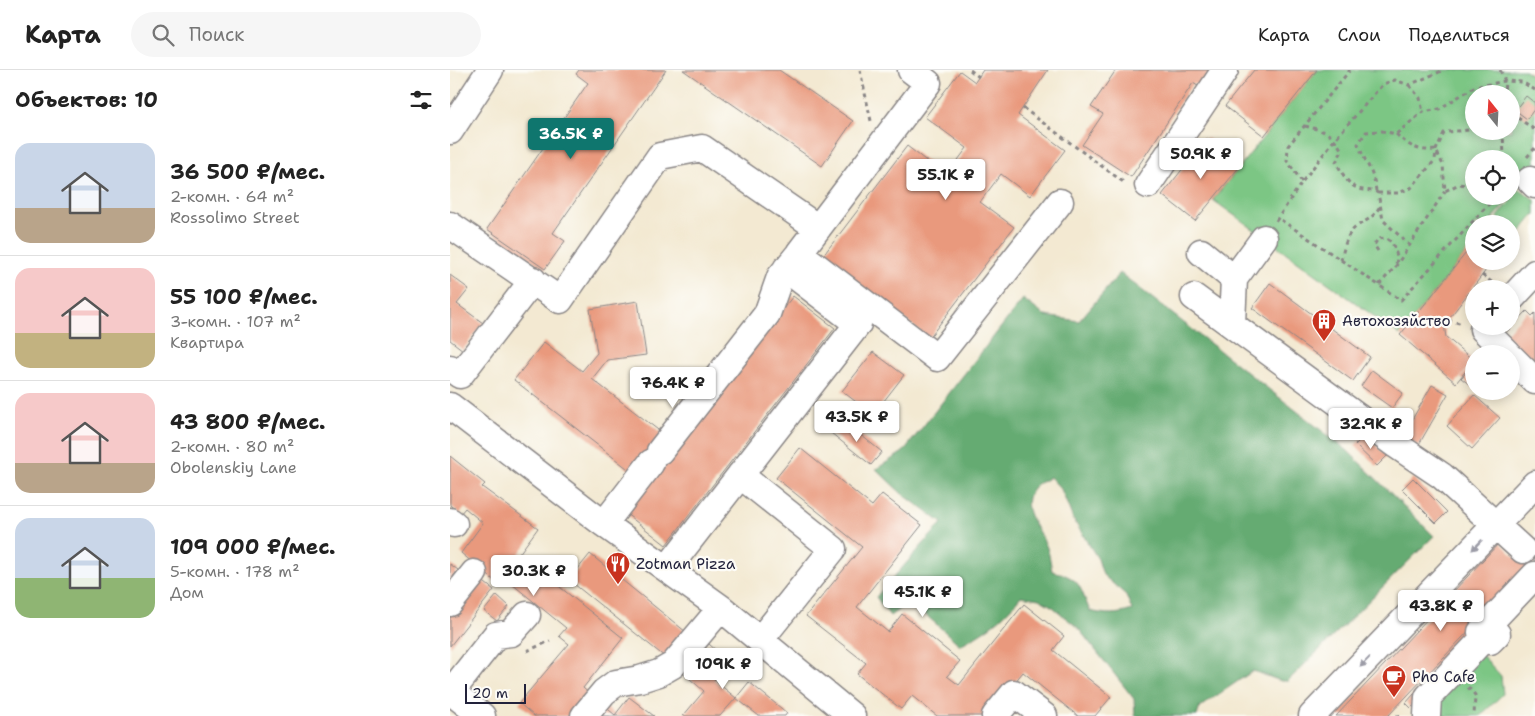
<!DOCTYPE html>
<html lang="ru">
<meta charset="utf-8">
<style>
:root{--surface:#fff;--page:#f6f6f6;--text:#222;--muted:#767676;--line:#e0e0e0;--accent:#0f766e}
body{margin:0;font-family:"Shantell Sans",sans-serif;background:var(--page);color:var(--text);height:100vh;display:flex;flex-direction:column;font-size:19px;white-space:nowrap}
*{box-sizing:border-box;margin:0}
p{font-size:16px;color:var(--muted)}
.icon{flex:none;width:28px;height:28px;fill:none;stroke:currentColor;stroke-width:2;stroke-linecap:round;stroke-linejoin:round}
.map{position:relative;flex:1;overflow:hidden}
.sheet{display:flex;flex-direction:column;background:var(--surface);width:450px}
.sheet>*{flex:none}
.needle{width:32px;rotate:342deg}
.tools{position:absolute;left:1015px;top:15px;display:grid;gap:10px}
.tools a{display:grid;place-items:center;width:55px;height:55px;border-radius:50%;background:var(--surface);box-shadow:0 2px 12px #0003;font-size:25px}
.scale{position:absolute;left:15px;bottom:12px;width:61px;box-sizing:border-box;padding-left:5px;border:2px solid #22223b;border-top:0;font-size:14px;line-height:18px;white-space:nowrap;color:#22223b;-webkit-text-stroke:4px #fdfcf7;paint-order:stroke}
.price{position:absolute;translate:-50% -42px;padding:0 11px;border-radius:5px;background:#fff;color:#222;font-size:16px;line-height:32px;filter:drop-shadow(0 1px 2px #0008)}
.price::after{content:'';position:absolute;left:50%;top:30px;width:15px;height:11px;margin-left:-8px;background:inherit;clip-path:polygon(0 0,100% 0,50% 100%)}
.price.active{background:var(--accent);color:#fff}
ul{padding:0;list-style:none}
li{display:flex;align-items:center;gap:15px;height:125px;padding:0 15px}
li+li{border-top:1px solid var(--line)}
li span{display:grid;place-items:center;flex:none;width:140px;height:100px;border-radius:15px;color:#555}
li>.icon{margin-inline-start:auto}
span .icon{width:60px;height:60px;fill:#fffc;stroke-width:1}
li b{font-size:21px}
h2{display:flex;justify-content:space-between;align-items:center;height:60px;padding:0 15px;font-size:21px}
header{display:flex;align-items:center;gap:30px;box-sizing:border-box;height:70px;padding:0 25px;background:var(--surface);border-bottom:1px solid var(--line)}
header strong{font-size:24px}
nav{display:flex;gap:28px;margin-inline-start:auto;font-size:18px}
.search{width:350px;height:45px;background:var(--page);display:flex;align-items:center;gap:12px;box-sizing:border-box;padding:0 18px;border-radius:28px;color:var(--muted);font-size:19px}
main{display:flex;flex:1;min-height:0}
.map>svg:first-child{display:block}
.green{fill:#7cc684;stroke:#4f7460;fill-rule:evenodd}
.forest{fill:#65ab72;stroke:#446656;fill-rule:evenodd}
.building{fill:#e9997d}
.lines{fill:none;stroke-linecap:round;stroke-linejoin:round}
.minor-casing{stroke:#8a8686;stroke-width:29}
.path{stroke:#8a8686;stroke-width:3;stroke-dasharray:4 4;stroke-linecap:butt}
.minor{stroke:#fff;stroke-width:26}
.oneway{fill:#9c9ca7}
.labels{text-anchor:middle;stroke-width:4.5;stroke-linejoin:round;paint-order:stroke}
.poi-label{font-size:15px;fill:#22223b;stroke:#fdfcf7;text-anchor:start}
</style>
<header>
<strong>Карта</strong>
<div class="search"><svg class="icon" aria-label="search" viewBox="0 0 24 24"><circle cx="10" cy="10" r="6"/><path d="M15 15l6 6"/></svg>Поиск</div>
<nav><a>Карта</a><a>Слои</a><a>Поделиться</a></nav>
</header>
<main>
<section class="sheet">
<h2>Объектов: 10<svg class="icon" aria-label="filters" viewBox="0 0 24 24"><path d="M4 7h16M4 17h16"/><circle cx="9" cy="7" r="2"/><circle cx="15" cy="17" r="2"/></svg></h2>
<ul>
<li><span style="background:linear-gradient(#c9d6e8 65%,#b9a48a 0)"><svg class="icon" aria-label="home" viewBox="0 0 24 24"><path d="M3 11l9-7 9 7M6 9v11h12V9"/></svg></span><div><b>36 500 ₽/мес.</b><p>2-комн. · 64 m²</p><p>Rossolimo Street</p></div></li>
<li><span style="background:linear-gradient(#f6c9c9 65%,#c2b280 0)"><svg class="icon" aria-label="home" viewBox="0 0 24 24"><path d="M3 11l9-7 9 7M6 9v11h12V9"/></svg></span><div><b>55 100 ₽/мес.</b><p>3-комн. · 107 m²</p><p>Квартира</p></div></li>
<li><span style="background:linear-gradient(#f6c9c9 70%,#b9a48a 0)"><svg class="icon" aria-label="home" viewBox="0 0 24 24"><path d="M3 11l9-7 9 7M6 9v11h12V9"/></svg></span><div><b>43 800 ₽/мес.</b><p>2-комн. · 80 m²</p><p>Obolenskiy Lane</p></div></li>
<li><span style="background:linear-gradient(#c9d6e8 60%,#8fb573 0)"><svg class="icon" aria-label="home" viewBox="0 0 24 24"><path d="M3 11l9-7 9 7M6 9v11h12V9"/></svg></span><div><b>109 000 ₽/мес.</b><p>5-комн. · 178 m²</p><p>Дом</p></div></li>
</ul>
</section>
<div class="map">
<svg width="1085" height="646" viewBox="0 0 1085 646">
<rect width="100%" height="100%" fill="#fdfcf7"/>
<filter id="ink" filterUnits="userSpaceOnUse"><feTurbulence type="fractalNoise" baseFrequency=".02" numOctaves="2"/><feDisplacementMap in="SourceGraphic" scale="10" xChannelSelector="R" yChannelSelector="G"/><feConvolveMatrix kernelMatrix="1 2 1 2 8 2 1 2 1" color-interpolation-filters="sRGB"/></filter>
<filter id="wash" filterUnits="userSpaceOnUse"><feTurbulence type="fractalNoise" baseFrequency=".0096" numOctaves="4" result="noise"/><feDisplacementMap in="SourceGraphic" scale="20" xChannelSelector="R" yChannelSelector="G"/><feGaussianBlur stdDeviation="1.12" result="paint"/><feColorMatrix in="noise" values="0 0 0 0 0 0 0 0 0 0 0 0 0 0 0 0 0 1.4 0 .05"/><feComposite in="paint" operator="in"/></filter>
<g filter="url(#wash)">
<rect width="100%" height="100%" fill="#f3e9d2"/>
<path class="green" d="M867,0h208l10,7v90l-24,29v-37h-37v37h37l-22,28h-15v19l-74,92 -187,-135zM1024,24h37v37h-37z
M1070,119l15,11v14l-17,21 -7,-6v-5h-7l-7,-6z
M1029,582l22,24 2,18 -23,22h-48l1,-17z"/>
<path class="forest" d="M670,203l228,178 86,85 -146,145h-7l-28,-10 -53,36 -3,9h-62l-1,-17 -56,-71 -25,-21 -14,-8 -18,-3c-19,24 -35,35 -61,49l-50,-44 -20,15 -14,-19 66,-74 -41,-30 -25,-24 27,-17 120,-153 22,17 34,5zM600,407l11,12 12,30 25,40 5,16 23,20 6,15c-15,5 -26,5 -42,1 -12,-27 -8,-32 -38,-40 -2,-11 -3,-21 -8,-30 -10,-18 -27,-38 -8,-56 4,-3 10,-5 14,-8z"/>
<g id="blocks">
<path class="building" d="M129,0h87l-113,163 12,8 -20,28 -58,-40 101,-146 -12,-9z
M233,0h96l74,51 -31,45z
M533,0h65l-30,45 47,35 -35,46 -29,-22 -21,28 34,25 -85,111 -107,-81 85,-111 39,30 21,-28 -42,-31 35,-46 15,11z
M666,0h97l-12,18 -8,-5 -62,94 -49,-32 21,-31 -12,-7z
M804,0h63l-53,66 -39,-30z
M1076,26l9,7v5l-8,11 -12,-9z
M757,68l34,27 -46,56 -33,-26z
M1024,173v18h19l-49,64 2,12 28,24 -18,22 -56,-48z
M0,205l19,14 -12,15 26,19 -20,27 -13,-10z
M820,213l100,74 -17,24 -101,-73z
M343,226l42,32 -169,217 -41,-32 7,-41 -118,-92 30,-38 38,29 15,-18 -7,-44 48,-8 8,54 -39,5 -15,19 70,54 6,24z
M1077,241l5,5 3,-3v49l-30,-28z
M423,282l31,23 -31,40 -31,-24z
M1021,297l3,2v19l-13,-10z
M922,300l31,23 -11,15 -31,-22z
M982,315l16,9 -30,52 -16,-9z
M1024,325l26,23 -28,31 -25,-23z
M392,350l40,32 -11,13 -40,-32z
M915,365l22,21 -10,10 -22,-21z
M350,378l72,58 10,-12 40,31 -65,82 31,25 14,-18 58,47 -13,15 12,9 65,-81 40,32 -11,14 58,47 -16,19h-17l-55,-44 -36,44h-50l-25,-20 -11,13 -44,-35 9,-11 -60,-47 56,-69 -86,-69z
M0,386l35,28 -3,3 56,41 -19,26 104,84 -40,50 9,8 -17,20h-41l-15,-13 50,-59 -10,-8 7,-8 -65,-53 -5,7 -35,-29 22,-30 -18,-15 -5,6 -10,-9z
M963,408l34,34 -11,11 -34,-34z
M1085,467v24l-147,155h-52l164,-174 16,16z
M140,484l96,78 -21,25 -96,-77z
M0,494l8,6 -8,11z
M26,506l18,14 -44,56v-37z
M47,525l12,11 -12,15 -13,-10z
M259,574l20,18 -15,18 22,18 13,-16 38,31 -2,3h-26l-23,-18 -16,18h-37l21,-25 -21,-18z
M964,624l5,5 -8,9 -5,-5z
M179,627l25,19h-60l9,-11 12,10z"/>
</g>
</g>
<g filter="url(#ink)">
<use href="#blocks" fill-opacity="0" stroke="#8a8686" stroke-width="1"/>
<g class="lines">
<defs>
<path id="minor" d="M461,0l17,13 -129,170 138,105 123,-156
M0,61l40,-61
M1080,110l5,5
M698,115l77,-115
M0,155l110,75 100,-144 42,-8 116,80
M751,182l33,27
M744,227l202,148 46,31 81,74
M1061,229l24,-26
M782,253l2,-44 30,-41
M1035,256l-2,3 25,25
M1061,287l24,24
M0,298l10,7 73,-95
M0,336l150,115 121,87 131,108
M210,381l107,-137 13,-37 17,-21
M290,405l93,74 -73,91
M0,451l4,3
M154,454l47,-61
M217,499l191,-245 -72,-55
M0,533l24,-30
M1047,564l-7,7 -9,-9 54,-57
M0,621l32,25
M1,622l45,-57 15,-2 16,-18
M134,646l20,-24 12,-9 24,-4 19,-6 14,-8 48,-57
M545,646l19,-23 30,23
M862,646l223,-232
M977,646l1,-19 57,-60"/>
</defs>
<use href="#minor" class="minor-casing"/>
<path class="path" d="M410,0l11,51
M520,0l9,7
M1050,0l5,11 -1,13
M959,15l11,13 3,14
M573,38l103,76
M1061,43l24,17
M855,56c19,5 27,6 37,25l-6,11c7,12 12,25 27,28 6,1 10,0 15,3l5,27 26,25
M1053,61l1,28
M946,64c14,13 21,17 40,16l7,15 2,26 14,-7 15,2
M1077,87l8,-9
M852,112l-15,-21 1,-15 62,-76
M926,121c-2,-19 -11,-29 -18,-47l8,-12 16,-1 14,3 27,-22 16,-3 35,-22 31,-6 17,1 13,8
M928,123h20l13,-5 24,-28 1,-10 8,-17c9,-3 23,-1 30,-5
M831,150l120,80 95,-104
M826,151l26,-39 33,-43 48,-55 12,-4 14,5 35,-15
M928,181l-4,-6 4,-6 7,-1 7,4 5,14 -1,9
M891,190c3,-11 5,-26 15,-33 11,-8 16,-7 24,-21
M1032,205l12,9
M929,215l17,-19 49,-75
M998,250l15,4
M77,581l23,-10
M1018,617l7,8 -1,21
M946,646h8"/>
<use href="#minor" class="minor"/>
</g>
<defs><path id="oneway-solid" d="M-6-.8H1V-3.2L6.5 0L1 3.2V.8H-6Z" transform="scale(1.25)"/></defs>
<g class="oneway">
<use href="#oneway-solid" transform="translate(1027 475) rotate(134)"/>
<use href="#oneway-solid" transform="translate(915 592) rotate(134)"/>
</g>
</g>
<defs>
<symbol id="building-pin" viewBox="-11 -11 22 30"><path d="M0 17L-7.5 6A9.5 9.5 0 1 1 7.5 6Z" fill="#c8321e" stroke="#fdfcf7"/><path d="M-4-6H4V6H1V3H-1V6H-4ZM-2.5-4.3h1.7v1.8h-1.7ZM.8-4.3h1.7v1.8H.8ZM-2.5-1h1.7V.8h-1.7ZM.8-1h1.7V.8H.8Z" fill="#fff"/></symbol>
<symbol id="restaurant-pin" viewBox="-11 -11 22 30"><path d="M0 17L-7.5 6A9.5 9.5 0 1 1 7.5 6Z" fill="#c8321e" stroke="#fdfcf7"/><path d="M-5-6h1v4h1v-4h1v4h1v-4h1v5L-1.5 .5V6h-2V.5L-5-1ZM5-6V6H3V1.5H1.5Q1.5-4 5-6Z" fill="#fff"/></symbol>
<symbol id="cafe-pin" viewBox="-11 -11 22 30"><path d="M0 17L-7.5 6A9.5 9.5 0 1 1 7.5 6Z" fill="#c8321e" stroke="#fdfcf7"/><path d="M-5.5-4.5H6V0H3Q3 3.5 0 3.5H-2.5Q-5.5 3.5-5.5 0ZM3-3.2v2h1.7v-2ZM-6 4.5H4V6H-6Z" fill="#fff"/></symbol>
</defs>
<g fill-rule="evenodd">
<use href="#building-pin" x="860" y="237" width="28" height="38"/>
<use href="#restaurant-pin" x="154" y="480" width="28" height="38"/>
<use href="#cafe-pin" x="930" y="593" width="28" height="38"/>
</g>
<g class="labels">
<g class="poi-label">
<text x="892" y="256">Автохозяйство</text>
<text x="186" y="499">Zotman Pizza</text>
<text x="962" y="612">Pho Cafe</text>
</g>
</g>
</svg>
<div class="tools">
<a><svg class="needle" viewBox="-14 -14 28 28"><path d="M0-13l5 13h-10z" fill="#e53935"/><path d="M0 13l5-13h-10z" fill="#767676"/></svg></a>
<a><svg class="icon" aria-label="locate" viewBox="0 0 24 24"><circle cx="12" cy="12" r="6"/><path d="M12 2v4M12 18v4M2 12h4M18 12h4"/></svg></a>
<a><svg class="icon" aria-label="layers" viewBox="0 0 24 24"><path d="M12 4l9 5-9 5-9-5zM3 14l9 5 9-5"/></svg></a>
<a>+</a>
<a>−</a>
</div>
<div class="scale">20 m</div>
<b class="price active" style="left:121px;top:90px">36.5K ₽</b>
<b class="price" style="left:751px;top:110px">50.9K ₽</b>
<b class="price" style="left:496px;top:131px">55.1K ₽</b>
<b class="price" style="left:223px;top:339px">76.4K ₽</b>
<b class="price" style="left:407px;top:373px">43.5K ₽</b>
<b class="price" style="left:921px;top:380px">32.9K ₽</b>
<b class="price" style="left:84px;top:527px">30.3K ₽</b>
<b class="price" style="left:473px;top:548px">45.1K ₽</b>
<b class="price" style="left:991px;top:562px">43.8K ₽</b>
<b class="price" style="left:273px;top:620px">109K ₽</b>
</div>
</main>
